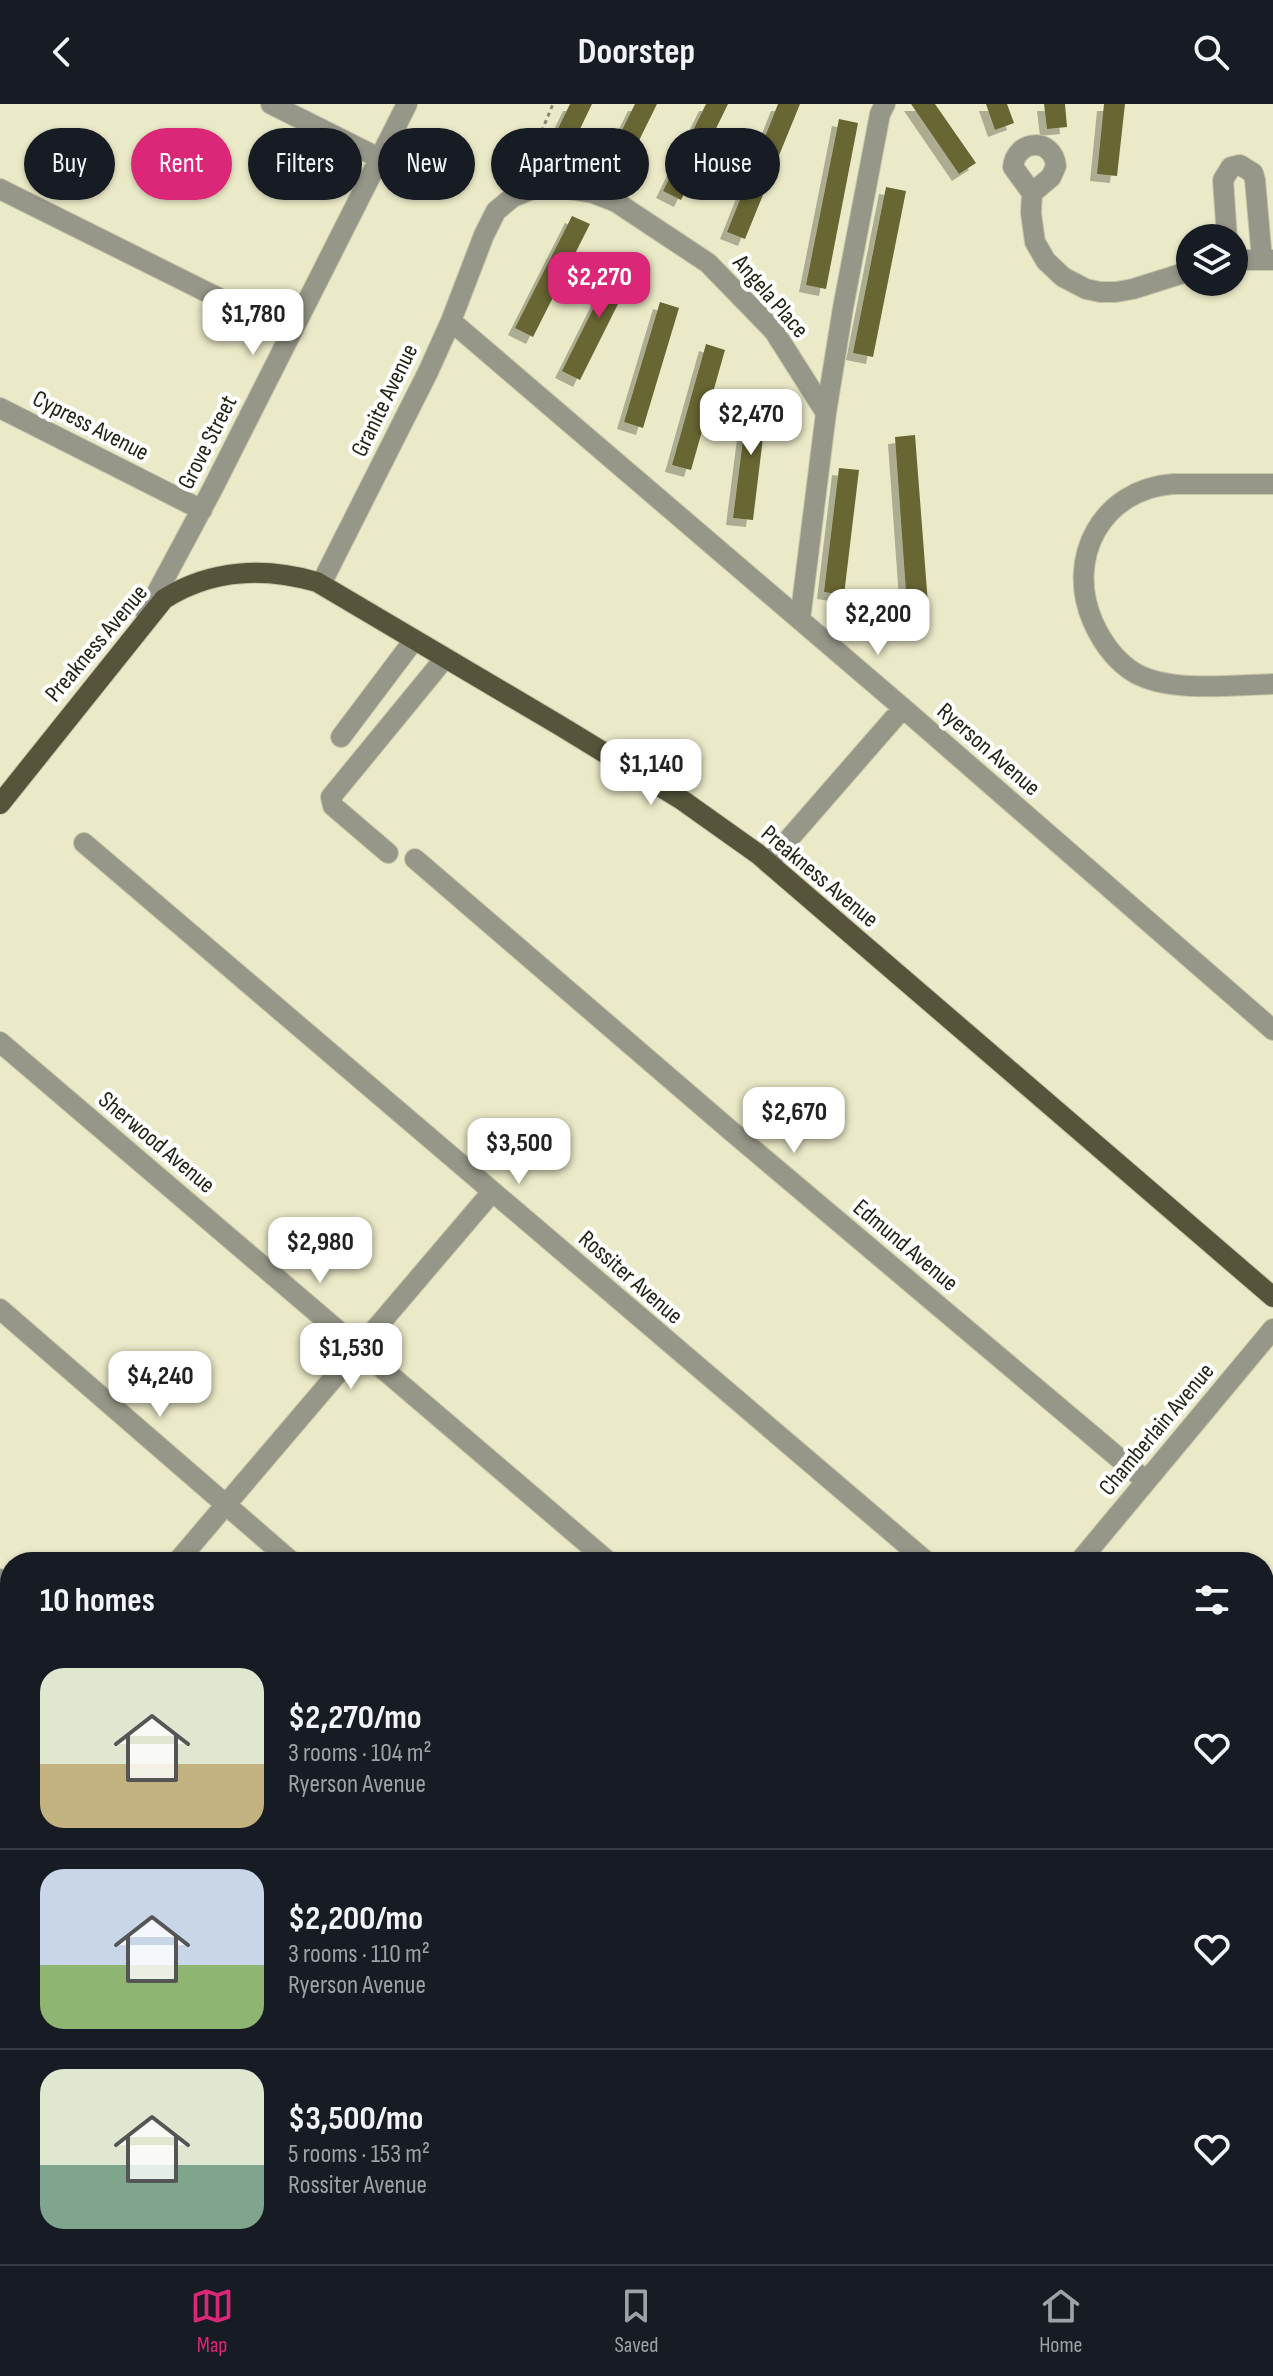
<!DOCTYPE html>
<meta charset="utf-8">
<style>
:root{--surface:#171b24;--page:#20242c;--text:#f1f3f6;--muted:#9ea1a6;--line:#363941;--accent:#db2777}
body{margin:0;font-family:"Sofia Sans Condensed",sans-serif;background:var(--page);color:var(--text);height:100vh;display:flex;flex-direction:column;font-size:30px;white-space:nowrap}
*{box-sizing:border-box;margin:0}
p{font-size:26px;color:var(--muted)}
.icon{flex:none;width:44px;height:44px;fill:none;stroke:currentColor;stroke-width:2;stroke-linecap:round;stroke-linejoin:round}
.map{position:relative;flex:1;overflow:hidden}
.details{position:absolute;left:0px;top:1448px;width:1274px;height:712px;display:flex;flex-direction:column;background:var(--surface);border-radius:32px 32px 0 0;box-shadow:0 2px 6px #0004}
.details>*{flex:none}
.banner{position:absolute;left:24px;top:24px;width:800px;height:72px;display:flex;gap:16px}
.buttons{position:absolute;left:1176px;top:120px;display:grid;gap:16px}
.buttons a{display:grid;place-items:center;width:72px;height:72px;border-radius:50%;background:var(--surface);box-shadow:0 2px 6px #0004;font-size:40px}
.price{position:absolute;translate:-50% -68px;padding:0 18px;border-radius:16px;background:#fff;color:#222;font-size:26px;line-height:52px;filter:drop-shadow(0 2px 4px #0008)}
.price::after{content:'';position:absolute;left:50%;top:48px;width:24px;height:18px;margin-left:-12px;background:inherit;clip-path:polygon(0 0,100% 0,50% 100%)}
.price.selected{background:var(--accent);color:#fff}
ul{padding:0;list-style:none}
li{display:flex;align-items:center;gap:24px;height:200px;padding:0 40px}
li+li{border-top:2px solid var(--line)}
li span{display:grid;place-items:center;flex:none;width:224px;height:160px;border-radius:24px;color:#555}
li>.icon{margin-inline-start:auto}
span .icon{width:96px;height:96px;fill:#fffc;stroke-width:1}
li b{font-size:34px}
h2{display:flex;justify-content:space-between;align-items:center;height:96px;padding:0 40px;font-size:34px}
.pill{padding:0 28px;border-radius:36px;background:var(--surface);box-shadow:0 2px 6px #0004;font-size:28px;line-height:72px}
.pill.selected{background:var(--accent);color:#fff}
header{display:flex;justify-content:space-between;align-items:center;height:104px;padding:0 40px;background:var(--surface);font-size:36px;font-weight:700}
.dock{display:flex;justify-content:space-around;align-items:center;height:112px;border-top:2px solid var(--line);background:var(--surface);font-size:22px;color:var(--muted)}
.dock a{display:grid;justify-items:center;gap:4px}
.dock .selected{color:var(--accent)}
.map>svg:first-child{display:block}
.building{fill:#686632;filter:url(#shadow)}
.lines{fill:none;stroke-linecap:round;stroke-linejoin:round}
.minor-casing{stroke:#c7c6a8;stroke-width:22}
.major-casing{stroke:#c7c6a8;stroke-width:22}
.path{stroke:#888770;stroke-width:3;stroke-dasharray:4 4;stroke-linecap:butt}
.minor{stroke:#979789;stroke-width:20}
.major{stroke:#56553c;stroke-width:20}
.labels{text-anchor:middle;stroke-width:8;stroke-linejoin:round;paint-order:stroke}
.street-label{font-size:24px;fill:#232316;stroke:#fff}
</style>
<header><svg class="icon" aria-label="back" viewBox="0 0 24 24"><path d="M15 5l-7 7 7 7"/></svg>Doorstep<svg class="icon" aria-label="search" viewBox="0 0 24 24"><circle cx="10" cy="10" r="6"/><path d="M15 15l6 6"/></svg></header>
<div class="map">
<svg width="1273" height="2160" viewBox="0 0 1273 2160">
<defs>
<filter id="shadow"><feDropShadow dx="-7" dy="7" stdDeviation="0" flood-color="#0004"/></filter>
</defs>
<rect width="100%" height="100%" fill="#ebeac8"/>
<path class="building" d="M570,0h22l-25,52 -18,-9z
M635,0h22l-35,71 -18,-9z
M706,0h22l-47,96 -18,-9z
M778,0h22l-55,135 -18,-7z
M911,0h24l41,59 -17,11z
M986,0h21l7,19 -19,7z
M1044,0h21l2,23 -20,2z
M1104,0h21l-8,72 -20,-2z
M839,15l19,4 -32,166 -20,-4z
M886,83l20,4 -33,166 -20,-4z
M572,112l18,8 -57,113 -18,-9z
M618,155l18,9 -56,112 -18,-9z
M660,198l19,6 -36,120 -19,-6z
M706,240l19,6 -34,120 -19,-5z
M749,289l19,3 -15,124 -20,-2z
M915,331l13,169 -21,2 -12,-169z
M839,364l20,2 -15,125 -20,-3z"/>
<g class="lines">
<defs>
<path id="minor" d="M271,0l108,54
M0,85l289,144
M1032,89l19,-16 5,-11c-3,-29 -40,-27 -43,1l19,26 -1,20 4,29 11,19 17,16 23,12 14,3h16l17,-3 57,-18
M1227,134l-4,-58 8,-13 9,-2 13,8 2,7 7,79
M1234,156h39
M451,217l452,387 370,322
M0,304l202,102
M1273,380h-100c-71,5 -108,74 -80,138 9,20 22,39 42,51 35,20 98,12 138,11
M321,480l107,-212 23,-51 33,-86 12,-24 17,-14 30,-12 50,8 23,9 92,61 66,68 52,82
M146,509l67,-125 194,-384
M800,516l26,-207 17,-105 37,-194 5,-10
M341,633l73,-97
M84,739l843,719
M388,749l-55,-47 -2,-9 114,-139
M415,755l315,271 416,351
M768,759l135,-155
M0,938l609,520
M0,1205l292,253
M177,1458l315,-370
M1079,1458l194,-233
M0,1475l10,9
M0,1666l10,-12
M1264,1736l9,8
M0,1744l10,8
M0,2012l10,9
M1264,2013l9,8
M161,2150l12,10
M478,2150l12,10
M793,2150l11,10
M1109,2150l12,10"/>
<path id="major" d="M0,700l164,-205c47,-30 101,-32 153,-17l242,143 123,75 76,54 515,443"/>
</defs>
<use href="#minor" class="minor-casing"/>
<use href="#major" class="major-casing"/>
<path class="path" d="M538,66l-2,-25 17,-41"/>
<use href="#minor" class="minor"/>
<use href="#major" class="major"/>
</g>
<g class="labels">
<g class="street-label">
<text transform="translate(771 192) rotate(49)" y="8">Angela Place</text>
<text transform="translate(384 296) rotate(-64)" y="8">Granite Avenue</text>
<text transform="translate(91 321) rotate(27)" y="8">Cypress Avenue</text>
<text transform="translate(207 338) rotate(-63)" y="8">Grove Street</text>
<text transform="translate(96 539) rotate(-50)" y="8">Preakness Avenue</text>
<text transform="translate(989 645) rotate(41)" y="8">Ryerson Avenue</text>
<text transform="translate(820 772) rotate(40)" y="8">Preakness Avenue</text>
<text transform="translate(157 1038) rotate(40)" y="8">Sherwood Avenue</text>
<text transform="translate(906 1141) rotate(40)" y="8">Edmund Avenue</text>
<text transform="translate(631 1173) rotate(41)" y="8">Rossiter Avenue</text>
<text transform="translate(1156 1325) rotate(-50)" y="8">Chamberlain Avenue</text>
</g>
</g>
</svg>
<div class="buttons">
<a><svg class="icon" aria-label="layers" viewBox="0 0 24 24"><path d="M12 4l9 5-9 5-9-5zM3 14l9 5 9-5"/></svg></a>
</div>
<b class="price selected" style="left:599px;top:216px">$2,270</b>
<b class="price" style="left:253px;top:253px">$1,780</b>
<b class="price" style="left:751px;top:353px">$2,470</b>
<b class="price" style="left:878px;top:553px">$2,200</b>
<b class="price" style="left:651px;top:703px">$1,140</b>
<b class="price" style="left:794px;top:1051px">$2,670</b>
<b class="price" style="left:519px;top:1082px">$3,500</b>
<b class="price" style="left:320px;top:1181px">$2,980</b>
<b class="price" style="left:351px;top:1287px">$1,530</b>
<b class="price" style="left:160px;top:1315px">$4,240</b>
<div class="banner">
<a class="pill">Buy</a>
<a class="pill selected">Rent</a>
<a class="pill">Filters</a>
<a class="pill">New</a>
<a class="pill">Apartment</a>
<a class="pill">House</a>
</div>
<section class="details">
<h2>10 homes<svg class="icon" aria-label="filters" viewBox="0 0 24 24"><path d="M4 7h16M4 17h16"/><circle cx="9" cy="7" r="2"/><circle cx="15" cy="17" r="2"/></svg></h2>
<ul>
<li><span style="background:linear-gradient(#dfe7d0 60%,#c2b280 0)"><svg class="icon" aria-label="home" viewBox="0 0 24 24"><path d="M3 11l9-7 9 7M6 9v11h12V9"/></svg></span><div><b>$2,270/mo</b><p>3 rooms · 104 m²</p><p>Ryerson Avenue</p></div><svg class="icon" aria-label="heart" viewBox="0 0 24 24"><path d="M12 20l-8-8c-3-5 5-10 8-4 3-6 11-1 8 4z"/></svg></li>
<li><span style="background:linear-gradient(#c9d6e8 60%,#8fb573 0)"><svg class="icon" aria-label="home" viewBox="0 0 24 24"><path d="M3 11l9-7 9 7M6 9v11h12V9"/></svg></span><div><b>$2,200/mo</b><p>3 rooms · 110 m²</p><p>Ryerson Avenue</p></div><svg class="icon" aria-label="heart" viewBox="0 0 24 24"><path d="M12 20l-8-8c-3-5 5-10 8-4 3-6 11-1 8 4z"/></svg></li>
<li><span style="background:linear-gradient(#dfe7d0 60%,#7fa58c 0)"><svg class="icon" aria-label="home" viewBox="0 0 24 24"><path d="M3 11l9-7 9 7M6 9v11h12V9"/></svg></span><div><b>$3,500/mo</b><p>5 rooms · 153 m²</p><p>Rossiter Avenue</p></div><svg class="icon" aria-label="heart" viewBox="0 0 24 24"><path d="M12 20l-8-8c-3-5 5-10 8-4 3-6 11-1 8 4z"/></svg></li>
</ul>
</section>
</div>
<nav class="dock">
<a class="selected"><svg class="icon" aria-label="map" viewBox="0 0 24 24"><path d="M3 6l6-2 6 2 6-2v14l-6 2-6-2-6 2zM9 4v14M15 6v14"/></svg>Map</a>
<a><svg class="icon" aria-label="saved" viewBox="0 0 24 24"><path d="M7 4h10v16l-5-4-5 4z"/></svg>Saved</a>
<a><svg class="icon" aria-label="home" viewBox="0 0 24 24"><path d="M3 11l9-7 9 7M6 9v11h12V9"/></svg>Home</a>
</nav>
